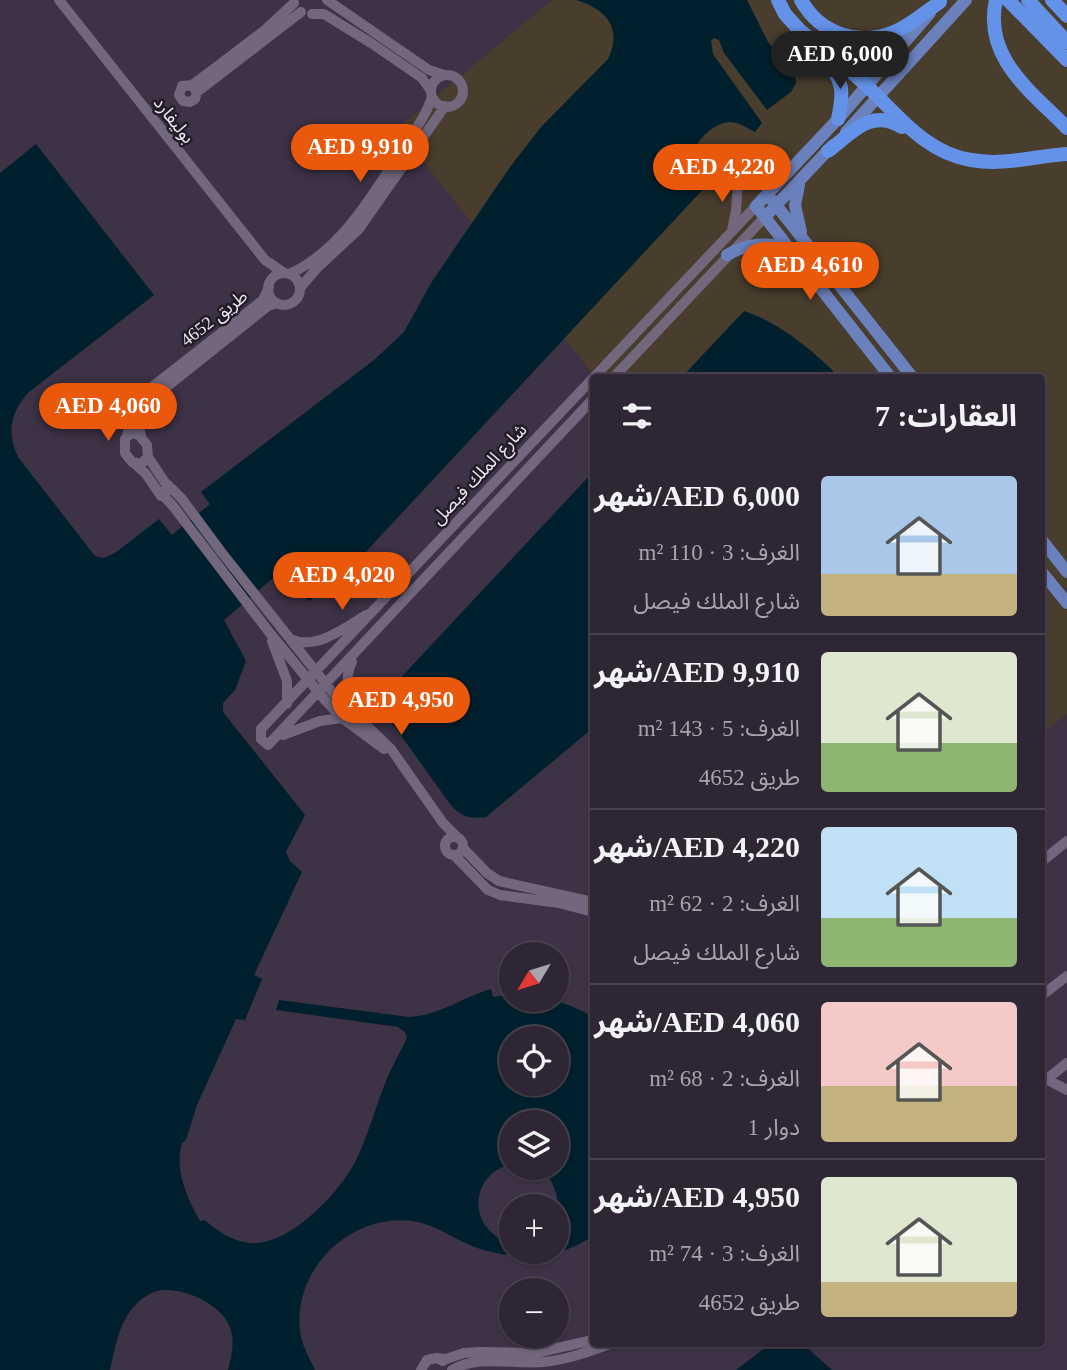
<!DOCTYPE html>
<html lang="ar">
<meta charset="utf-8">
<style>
:root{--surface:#2e2634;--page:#3a3240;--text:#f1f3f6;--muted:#a7a5ac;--line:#49434f;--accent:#ea580c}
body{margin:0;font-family:"Times New Roman","Noto Sans Arabic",serif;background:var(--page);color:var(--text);direction:rtl;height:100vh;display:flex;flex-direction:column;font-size:26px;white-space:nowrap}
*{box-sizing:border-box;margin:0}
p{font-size:23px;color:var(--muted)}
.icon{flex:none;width:38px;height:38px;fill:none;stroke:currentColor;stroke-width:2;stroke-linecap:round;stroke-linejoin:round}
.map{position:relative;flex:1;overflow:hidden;direction:ltr}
.drawer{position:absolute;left:590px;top:374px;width:455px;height:973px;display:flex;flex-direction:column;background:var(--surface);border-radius:7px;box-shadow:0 2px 5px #0004,0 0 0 2px var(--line);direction:rtl}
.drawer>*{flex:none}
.needle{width:46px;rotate:232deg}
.tools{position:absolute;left:499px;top:942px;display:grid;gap:14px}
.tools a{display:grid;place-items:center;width:70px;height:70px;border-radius:50%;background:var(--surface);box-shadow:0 2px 5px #0004,0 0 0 2px var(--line);font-size:35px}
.price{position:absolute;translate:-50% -60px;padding:0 16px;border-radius:24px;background:var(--accent);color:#fff;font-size:23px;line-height:46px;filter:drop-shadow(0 2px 4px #0008)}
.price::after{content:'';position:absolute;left:50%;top:42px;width:21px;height:16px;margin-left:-10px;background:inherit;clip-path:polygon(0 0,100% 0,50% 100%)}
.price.current{background:#222;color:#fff}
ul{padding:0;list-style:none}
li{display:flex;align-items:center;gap:21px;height:175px;padding:0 28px}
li+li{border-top:2px solid var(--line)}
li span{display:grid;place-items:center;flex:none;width:196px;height:140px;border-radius:7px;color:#555}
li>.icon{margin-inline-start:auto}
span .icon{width:84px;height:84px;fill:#fffc;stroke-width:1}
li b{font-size:30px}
h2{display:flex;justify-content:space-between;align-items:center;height:84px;padding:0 28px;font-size:30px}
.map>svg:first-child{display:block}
.commercial{fill:#493d2d}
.water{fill:#00202e;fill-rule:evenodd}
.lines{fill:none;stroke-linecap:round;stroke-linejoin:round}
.minor{stroke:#73677e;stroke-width:10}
.major{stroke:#6b81be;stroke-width:12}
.highway{stroke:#6592e9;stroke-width:14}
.labels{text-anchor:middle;stroke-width:5;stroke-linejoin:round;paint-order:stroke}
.street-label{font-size:18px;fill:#ede6f3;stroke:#211c26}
</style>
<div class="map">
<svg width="1067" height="1370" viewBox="0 0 1067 1370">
<rect width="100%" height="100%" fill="#3d3246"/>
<path class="commercial" d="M552,0h515v714l-26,21v-357h-445l-199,-249z"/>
<path class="water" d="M576,0h171l21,42 27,32 1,9 -5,9 -24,18 -43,-57 -5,-13 -5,-2 -3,3 2,13 49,69 -7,9c-8,-4 -16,-10 -26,-10 -17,2 -38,21 -35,39 2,8 7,13 12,19v6l-371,399 -26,16 -30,-28 -55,47 22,41 -11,29 -12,13v9l82,103 -19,37 4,9 12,11 -48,103 8,4 -17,41 -9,-1 -39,86 -11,35 -4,3c-8,27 5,55 18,78l5,-1c13,12 29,22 47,23 38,2 87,-50 103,-81 12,-24 19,-50 29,-76 6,-16 15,-32 23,-48l-2,-6 -7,-5 -122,-17 3,-10 130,17c29,-1 54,-20 82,-28l2,8 18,-2v4c38,0 48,-1 82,18v219c-20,13 -42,20 -66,24v-9h29c1,-30 11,-66 -20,-84h20v-45h-45v42c-42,11 -44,65 -2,78l-1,13c-12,-2 -24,-4 -36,-9 -21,-9 -38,-22 -60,-25 -60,-8 -119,47 -112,109 1,14 9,27 15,40h-87c4,-15 8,-32 0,-47 -11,-21 -48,-37 -71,-32 -10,3 -19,10 -26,19 -13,17 -16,39 -21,60h-110v-1197l36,-29 118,151 -125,97c-18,19 -23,40 -11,65l77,99 8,2 12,-5 44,-34 13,16 38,-31 -9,-12 173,-132 30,-28 27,-49 79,-116 31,-40 67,-68c15,-31 -2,-50 -32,-59zM511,1038h45v45h-45z
M744,311c35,11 71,41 96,67h-159z
M593,472v256l-107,89c-17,2 -25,0 -36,-13l-58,-81 1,-37z
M770,1344h33l29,26h-96z"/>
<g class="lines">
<path class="minor" d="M59,0l206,260 19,13
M327,0l102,70 15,5
M312,14h12l47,29 51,35 9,13
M431 91a16 16 0 1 1 32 0a16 16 0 1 1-32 0Z
M192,85l5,7 -2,7 -5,3 -7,-1 -4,-6 3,-9 10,-1 19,-14 54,-41 29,-27
M197,92l104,-80
M732,230l4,-19 2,-29
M268 289a16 16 0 1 1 32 0a16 16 0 1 1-32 0Z
M289,274c51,-22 85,-81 114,-126 11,-17 24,-33 29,-52
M300,288l17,-20 42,-39 86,-123
M613,378l152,-161
M593,399l-325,346 -7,-6v-10l495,-523
M131,433l8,2 8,10 1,12 -7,7 -9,-2 -7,-9v-14z
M127,436l7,-30 13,-15 116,-91 6,-13
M141,436c-4,-14 -1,-25 9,-36l118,-94 9,-3
M148,457l22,33
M135,464l11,10 15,22
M168,485l14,14 40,54 111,140 58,56 52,74 14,14
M159,491l14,15 96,126 56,68 17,18 42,31
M290,639c25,12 55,-11 76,-24
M272,641l15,40v23
M352,662c-11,21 2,42 15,60
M283,735l37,-14 22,-3
M445 846a9 9 0 1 1 18 0a9 9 0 1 1-18 0Z
M463,848l24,25 12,8 94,21
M454,855l34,35 12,5 59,8 34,9
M1041,862l26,-21
M1041,996l26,-20
M1046,1079l21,11
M1041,1084l26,-21
M437,1358l9,1 18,-6 15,-1 56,1 58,-13
M421,1370l6,-10 10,-2 6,3
M452,1370c27,-16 61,-5 91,-8 23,-2 45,-10 67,-18"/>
<path class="major" d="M846,132l120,-132
M754,175l35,-6
M799,185l-4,20 6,27
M772,200l141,178
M765,217l68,-72
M727,255c21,-12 39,-13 63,-7
M891,378l-135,-172 82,-87 92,-106
M1041,539l26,33
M1041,571l26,32"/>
<path class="highway" d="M778,0l7,14 19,21
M801,0c19,34 58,47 93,32 16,-6 31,-20 46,-30
M996,0c-13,58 35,91 71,128
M1008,0l59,60
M1028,0l39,42
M1052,0l15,16
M798,29c23,19 48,37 70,58 31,29 58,66 103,73 33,6 64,-4 96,-6
M824,58c20,23 20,33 14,61
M828,151c25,-19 43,-43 74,-24"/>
</g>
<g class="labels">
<g class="street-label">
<text transform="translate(174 120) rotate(52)" y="6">بوليفارد</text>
<text transform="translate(214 318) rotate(-38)" y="6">طريق 4652</text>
<text transform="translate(479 474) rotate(-47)" y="6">شارع الملك فيصل</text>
</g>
</g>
</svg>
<div class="tools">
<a><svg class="needle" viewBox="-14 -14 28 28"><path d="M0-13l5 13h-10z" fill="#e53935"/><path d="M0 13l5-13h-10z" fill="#a7a5ac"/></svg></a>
<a><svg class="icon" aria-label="locate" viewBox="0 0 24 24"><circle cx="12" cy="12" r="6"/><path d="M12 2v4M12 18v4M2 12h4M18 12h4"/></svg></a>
<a><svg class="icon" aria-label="layers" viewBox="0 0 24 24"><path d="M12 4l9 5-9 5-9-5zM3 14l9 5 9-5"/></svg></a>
<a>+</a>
<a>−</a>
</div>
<b class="price current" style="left:840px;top:91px">AED 6,000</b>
<b class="price" style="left:360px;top:184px">AED 9,910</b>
<b class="price" style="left:722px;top:204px">AED 4,220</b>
<b class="price" style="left:810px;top:302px">AED 4,610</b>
<b class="price" style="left:108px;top:443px">AED 4,060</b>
<b class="price" style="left:342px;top:612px">AED 4,020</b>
<b class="price" style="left:401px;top:737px">AED 4,950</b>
<section class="drawer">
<h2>العقارات: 7<svg class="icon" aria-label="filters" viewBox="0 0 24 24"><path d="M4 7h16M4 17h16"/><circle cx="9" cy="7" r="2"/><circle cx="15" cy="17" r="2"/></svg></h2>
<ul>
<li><span style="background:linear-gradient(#a9c7e8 70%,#c2b280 0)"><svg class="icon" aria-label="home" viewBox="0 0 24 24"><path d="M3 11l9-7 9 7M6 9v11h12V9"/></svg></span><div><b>AED 6,000/شهر</b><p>الغرف: 3 · 110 m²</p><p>شارع الملك فيصل</p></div></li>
<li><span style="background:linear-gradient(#dfe7d0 65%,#8fb573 0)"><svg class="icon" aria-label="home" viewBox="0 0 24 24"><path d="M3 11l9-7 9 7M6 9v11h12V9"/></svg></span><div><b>AED 9,910/شهر</b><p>الغرف: 5 · 143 m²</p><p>طريق 4652</p></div></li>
<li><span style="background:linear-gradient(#bfe0f5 65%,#8fb573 0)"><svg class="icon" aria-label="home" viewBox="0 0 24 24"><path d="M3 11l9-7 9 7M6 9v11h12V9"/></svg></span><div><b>AED 4,220/شهر</b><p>الغرف: 2 · 62 m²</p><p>شارع الملك فيصل</p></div></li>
<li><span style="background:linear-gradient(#f6c9c9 60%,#c2b280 0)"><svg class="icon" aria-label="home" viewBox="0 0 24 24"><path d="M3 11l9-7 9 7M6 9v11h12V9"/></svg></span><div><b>AED 4,060/شهر</b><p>الغرف: 2 · 68 m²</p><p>دوار 1</p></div></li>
<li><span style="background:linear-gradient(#dfe7d0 75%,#c2b280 0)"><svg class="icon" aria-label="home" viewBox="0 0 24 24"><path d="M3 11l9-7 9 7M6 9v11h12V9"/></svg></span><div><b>AED 4,950/شهر</b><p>الغرف: 3 · 74 m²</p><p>طريق 4652</p></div></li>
</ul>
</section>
</div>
